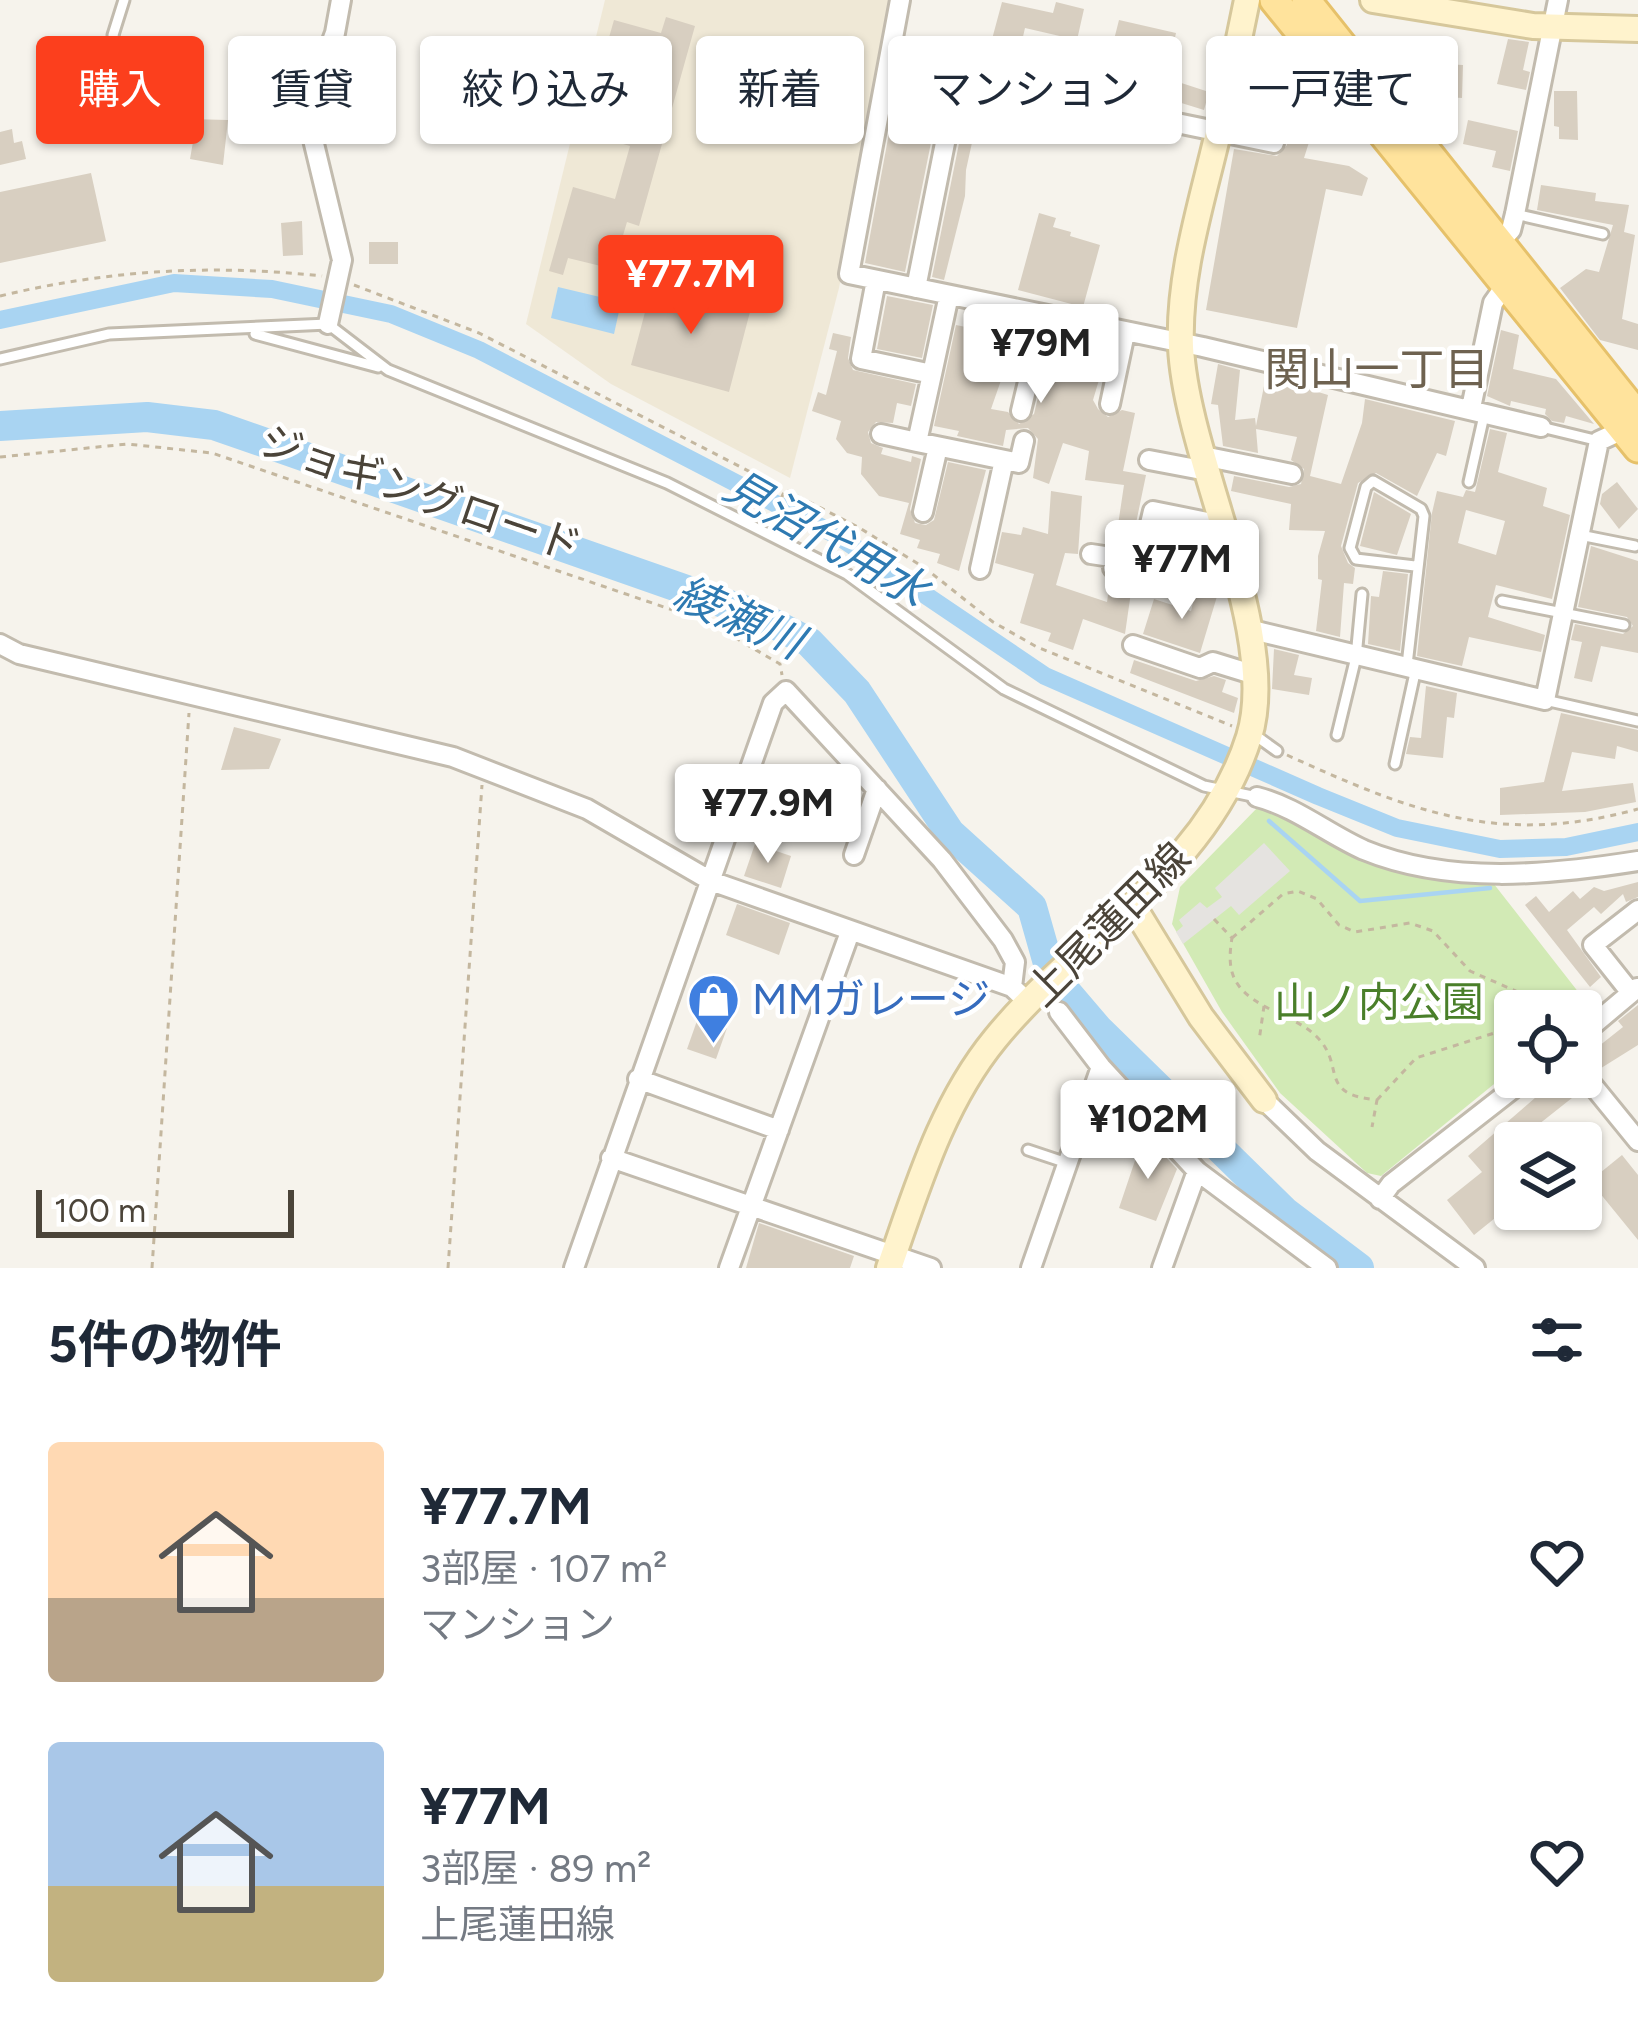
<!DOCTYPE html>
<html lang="ja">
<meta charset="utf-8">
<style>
:root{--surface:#fff;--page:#f6f6f7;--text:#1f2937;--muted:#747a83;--accent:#fc3f1d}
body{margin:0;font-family:Figtree,"Noto Sans JP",sans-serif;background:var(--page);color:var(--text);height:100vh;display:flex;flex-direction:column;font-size:45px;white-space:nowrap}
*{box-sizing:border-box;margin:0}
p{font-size:39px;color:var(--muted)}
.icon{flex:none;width:66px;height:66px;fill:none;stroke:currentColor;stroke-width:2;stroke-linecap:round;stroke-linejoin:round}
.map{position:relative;height:1268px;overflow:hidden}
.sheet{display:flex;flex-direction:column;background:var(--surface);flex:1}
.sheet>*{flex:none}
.top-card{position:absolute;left:36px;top:36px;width:1566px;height:108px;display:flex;gap:24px}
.tools{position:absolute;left:1494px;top:990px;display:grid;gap:24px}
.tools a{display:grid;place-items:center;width:108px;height:108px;border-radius:12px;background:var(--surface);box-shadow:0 3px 9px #0004;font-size:60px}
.scale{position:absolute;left:36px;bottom:30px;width:258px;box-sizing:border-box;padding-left:12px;border:6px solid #4b4439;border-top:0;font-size:33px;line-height:42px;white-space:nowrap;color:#4b4439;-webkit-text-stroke:9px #fff;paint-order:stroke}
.price{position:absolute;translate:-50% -102px;padding:0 27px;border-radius:12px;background:#fff;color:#222;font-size:39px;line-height:78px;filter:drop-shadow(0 3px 6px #0008)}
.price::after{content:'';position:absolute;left:50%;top:72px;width:36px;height:27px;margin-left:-18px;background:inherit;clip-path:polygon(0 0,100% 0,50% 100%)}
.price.active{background:var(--accent);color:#fff}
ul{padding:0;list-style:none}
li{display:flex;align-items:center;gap:36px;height:300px;padding:0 48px}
li span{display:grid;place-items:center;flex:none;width:336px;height:240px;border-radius:12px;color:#555}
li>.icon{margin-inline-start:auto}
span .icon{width:144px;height:144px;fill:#fffc;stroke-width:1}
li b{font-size:51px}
h2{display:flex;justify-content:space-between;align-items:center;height:144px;padding:0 48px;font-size:51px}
.tag{padding:0 42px;border-radius:12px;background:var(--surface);box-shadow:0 3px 9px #0004;font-size:42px;line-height:108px}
.tag.active{background:var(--accent);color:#fff}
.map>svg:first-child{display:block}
.education{fill:#efe8d6}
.green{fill:#d2eab5}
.parking{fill:#e5e3e0}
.water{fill:#a9d4f2}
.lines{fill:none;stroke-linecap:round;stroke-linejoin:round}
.stream{stroke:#a9d4f2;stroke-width:4.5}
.canal{stroke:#a9d4f2;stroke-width:18}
.river{stroke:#a9d4f2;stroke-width:30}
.building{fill:#d8cfc1;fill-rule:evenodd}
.lane-casing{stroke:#c2bbae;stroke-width:15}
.street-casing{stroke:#c2bbae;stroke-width:24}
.secondary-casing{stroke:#d6c79b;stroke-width:30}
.primary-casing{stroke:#e6c16a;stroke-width:33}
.path{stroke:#c4b79f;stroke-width:3;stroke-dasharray:6 6;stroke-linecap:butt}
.lane{stroke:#fff;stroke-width:9}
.street{stroke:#fff;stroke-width:18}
.secondary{stroke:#fff3cd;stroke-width:24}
.primary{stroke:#ffe39c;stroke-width:27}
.labels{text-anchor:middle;stroke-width:9;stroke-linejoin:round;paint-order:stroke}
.street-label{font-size:42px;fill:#4b4439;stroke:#fff}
.shop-label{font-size:42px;fill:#366cbe;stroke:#fff;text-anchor:start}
.park-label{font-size:42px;fill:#4a7f2a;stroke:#fff}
.neighbourhood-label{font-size:45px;fill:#6e6250;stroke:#fff}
.water-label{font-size:45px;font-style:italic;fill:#2e7ab2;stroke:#fff}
</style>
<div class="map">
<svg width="1638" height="1268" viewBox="0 0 1638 1268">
<rect width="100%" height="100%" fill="#f6f3ec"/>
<path class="education" d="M605,0h289l-55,288 -49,190 -179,-94 -85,-60z"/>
<path class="green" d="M1259,806l59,27 172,46 100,128 -9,7 -66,-3v56l-134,109 -14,-3 -87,-80 -58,-81 -50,-88 8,-37z"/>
<path class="parking" d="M1264,843l26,28 -51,44 -8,-9 -48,38 -7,-12 7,-6 -4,-6 21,-18 7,6 15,-11 -7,-9z"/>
<path class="water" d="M558,287l63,15 -7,32 -63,-16z"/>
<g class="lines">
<path class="stream" d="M1269,821l91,80 130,-13"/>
<path class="canal" d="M0,320l174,-37 98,6 119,25 88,36 359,186 207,140 273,120 79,32 103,21 66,-2 72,-15"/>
<path class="river" d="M0,426l147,-9 67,8 541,189 54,28 48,50 93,141 82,74 19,67 47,55 187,183 74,56"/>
</g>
<path class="building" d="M1002,2l51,11 3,-11 28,7 -7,31 -52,-12 -6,26 18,5 -1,5 68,15 15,-59 57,13 -10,45 43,14 -5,18 -42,-13 -1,6 -35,-4 -142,-30z
M666,17l29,9 -56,200 -12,-4 -14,47 -45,-11 -5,17 -14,-4 24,-84 42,12 15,-53 -48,-14 32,-112 47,13z
M1508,39l21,3 -6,28 7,2 -4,18 -29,-6z
M159,64l24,8 -7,22 -26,-8z
M1443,64l20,1 -1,33 -17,-1z
M899,79l43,9 -37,184 -40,-9z
M1246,88l38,9 -6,24 33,15 -7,22 45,8 19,12 -6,18 -36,-7 -29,139 -91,-18 28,-161 43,7 10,-11 -5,-13 -31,-7 4,-17 -13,-3z
M1554,91h23l1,49 -19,-1v-12l-5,-1z
M969,94l13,3 -16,73 -1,26 -21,84 -12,-3z
M279,96l1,24 -37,2 -2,-24z
M189,119l39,1 -5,45 -33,-6 4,-23 -7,-1z
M1468,120l50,11 -8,40 -18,-4 4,-16 -33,-7z
M12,129l2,14 8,-2 4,18 -26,6v-33z
M91,173l15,68 -106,22v-71z
M1541,185l55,8 -1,8 34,4 -5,27 11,3 -13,84 16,5v26l-38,-10 -40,-52 26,-19 13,3 14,-47 -76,-15z
M1039,213l17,5 -3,9 18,5 -1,4 30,9 -17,62 -65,-17z
M302,221l1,34 -20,1 -2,-33z
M369,242h29v22h-29z
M653,282l98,26 -22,84 -98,-27z
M887,296l46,9 -11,53 -45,-9z
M994,318l27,5 -30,86 17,3 11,12 15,-10 20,-84 44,9 -3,10 12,4 -14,47 5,9 10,8 14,-7 13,3 -12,58 23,4 -11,53 -17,-3 6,-40 -39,-5 4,-29 -26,-8 -14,41 -16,-6 5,-39 -10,-11 -22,2 -3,16 -46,-10 2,-5 -25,-5 22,-101 34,7z
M1501,330l18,5 -6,34 43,10 38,45 -28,-8 -2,7 -12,-2 -7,-7 1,-5 -35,-8 -1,5 -23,-10z
M833,333l18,4 -3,21 5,12 63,14 -5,22 -14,-3 -4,20 -17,-1 -8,10 3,11 12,5 -2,6 30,8 1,-6 9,3 -11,50 5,14 11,2 8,-5 14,-58 38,8 -27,101 -22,-8 3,-9 -23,-6 3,-8 -20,-6 9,-31 -30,-7 -18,-22 1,-17 -15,-4 -11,-14 5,-18 -29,-10 6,-19 8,3 11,-44 -8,-2z
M1218,364l22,6 -5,50 20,-2 1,8 10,-50 62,19 -18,81 31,8 21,-61 3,-24 90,22 -9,35 -9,-3 -20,43 -41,-23 -18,10 -17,63 7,17 7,5 -2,16 -9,-1 -4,54 -24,-6 6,-51 -4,-1v-23l7,-25 -36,-1 2,-26 -60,-13 3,-15 55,11 12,-3 3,-15 -13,-9 6,-23 -41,-8 2,24 -35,-7 -5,-41 -7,-1z
M1490,429l17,4 -9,39 49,16 -4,18 27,9 -18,84 -56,-14 -8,32 57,18 -4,17 -72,-15 -7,29 -45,-10 15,-143 5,-22 26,6 3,-7 9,2zM1466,510l39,11 -9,34 -38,-12z
M1617,482l21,27 -19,20 -19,-25 2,-10z
M1051,491l31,5 -4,58 -13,-1 -9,32 51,17 3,-21 22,4 -7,49 -42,-15 -10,31 -25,-9 3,-8 -31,-10 14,-49 -39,-11 7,-31 19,3 2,-8 25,7z
M1374,492l37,22 -14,41 -37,-9z
M1591,546l47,15v92l-37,-7 -9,36 -18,-4 8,-36 -11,-2 4,-16 48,10 10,-8 -6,-9 -49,-10z
M1383,571l25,3 -8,77 -32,-7 3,-48 8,1z
M1196,590l22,3 -18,60 -57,-19 11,-35 37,12z
M1274,649l25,6 -5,20 18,3 -3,17 -37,-6z
M1134,660l62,21 18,-5 12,4 -4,12 16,6 -4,15 -104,-40z
M1426,686l31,7 -3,25 -7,-1 -4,41 -37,-4 4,-17 11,1z
M1561,713l77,17v22l-21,-6 -2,13 -43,-7 -10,39 71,-8 3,19 -51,10 -85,3v-27l44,-6z
M234,727l47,12 -12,30 -48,1z
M755,844l36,12 -10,32 -37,-12z
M1638,882v15l-12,5 -3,-8 -22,20 -7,-7 -27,23 34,47 -11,10 -65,-82 11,-9 13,16 24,-21 7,8 14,-12 10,4z
M737,904l53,19 -11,32 -53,-20z
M1638,1005v40l-40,25 -16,-19 13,-10 4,5 24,-19 -5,-6z
M698,1018l29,10 -11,31 -29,-10z
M1559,1077h10l8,17 -62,49v59l-41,33 -27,-35 35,-28 -14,-16z
M1144,1134l33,35 -21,52 -37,-13z
M1622,1155l16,20v65l-48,-59z
M759,1223l95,33 -4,12h-104z"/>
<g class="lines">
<defs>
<path id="lane" d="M124,0l-11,35 2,10 38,13
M1515,214l88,20
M255,334l123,33
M0,359l109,-25 219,-10 60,46 279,113 180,91 157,115 200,97 53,11
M1541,427l58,14
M1469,482l16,-71
M1580,535l55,11
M1502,601l122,24
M1407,665l17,-149 -3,-7 -48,-28 -7,6 -16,61 6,11 59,7
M1545,700l93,21
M1252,733l25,18
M1337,735l19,-78 6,-63
M1395,764l20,-91
M1028,1150l39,13"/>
<path id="street" d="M900,0l-51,274 354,73 338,80
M890,63l68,15 -42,210
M958,78l316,65
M1499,243l12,-13 4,-16 43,-214
M876,280l-15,79 71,15 17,-79
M328,324l14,-64 -33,-137 6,-37 20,-53 6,-33
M932,374l-15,68 102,21 5,-22
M1110,404l15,-71
M1471,408l22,-105 12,-17
M1021,411l23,-96
M881,434l36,8
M1203,456l89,18
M1149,460l58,11
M923,512l15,-65
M1222,525l-69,-14 -12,51 95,19
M1091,554l40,6
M1113,568l39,6
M980,569l24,-109
M1248,629l297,71 54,-259 28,-13
M0,644l19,10 434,103 134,52 124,72 301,106 16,15
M1133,645l67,23 13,-6 39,12
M1257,797c39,10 71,37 107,53 85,35 186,25 274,11
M854,855l23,-66
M1631,993l-38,-48 45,-35
M1059,1012l42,55 96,104 130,97
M1581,1035l56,-47
M1581,1071l57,70
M638,1079l141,51
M1264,1100l53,51 158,117
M611,1158l320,110
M1380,1199l11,-15 137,-107
M574,1268l199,-565 13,-12 156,169 61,80 12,22 -3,25
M729,1268l121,-336
M1031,1268l70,-201
M1162,1268l35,-97"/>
<path id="secondary" d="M1373,0l160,26 105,3
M1133,906l68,111 63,83
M889,1268c28,-79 52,-163 106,-229 84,-103 212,-168 254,-302 32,-102 -63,-279 -68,-390 -3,-72 21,-145 37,-214 11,-44 20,-89 29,-133"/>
<path id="primary" d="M1274,0l364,448
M1306,0l332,416"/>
</defs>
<use href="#lane" class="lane-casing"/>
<use href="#street" class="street-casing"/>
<use href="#secondary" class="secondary-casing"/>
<use href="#primary" class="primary-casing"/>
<path class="path" d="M354,285l125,48 379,194 67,41 68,54 44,25 195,79
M0,296c108,-26 211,-32 322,-20
M0,457l127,-13 85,9 496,169 72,42 2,11
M771,520l14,-30
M1287,755c125,57 213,92 351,54
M1214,919l18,19c-6,35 2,51 32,68l-5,35
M1232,938l51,-44 15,-3 19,8 22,26 16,7 55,-9 23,8 37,40 48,21 1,19
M1264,1006c16,9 39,17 52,30 31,30 0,58 61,64l-5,27
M1377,1100l39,-42 94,-30 5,-9
M152,1268l37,-555
M448,1268l34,-483"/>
<use href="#lane" class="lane"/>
<use href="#street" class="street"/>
<use href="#secondary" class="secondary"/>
<use href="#primary" class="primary"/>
</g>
<defs>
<symbol id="shop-pin" viewBox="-11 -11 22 30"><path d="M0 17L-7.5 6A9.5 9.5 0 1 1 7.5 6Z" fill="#3f7fe0" stroke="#fff"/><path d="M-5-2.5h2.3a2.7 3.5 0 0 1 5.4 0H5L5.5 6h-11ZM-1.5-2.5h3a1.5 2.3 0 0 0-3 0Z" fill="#fff"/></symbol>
</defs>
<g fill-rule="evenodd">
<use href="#shop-pin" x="684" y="970" width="59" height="81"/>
</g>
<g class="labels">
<g class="street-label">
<text transform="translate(421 493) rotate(19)" y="15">ジョギングロード</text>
<text transform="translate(1108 924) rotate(-45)" y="15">上尾蓮田線</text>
</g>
<g class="shop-label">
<text x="752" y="1014">MMガレージ</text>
</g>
<g class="park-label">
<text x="1379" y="1017">山ノ内公園</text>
</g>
<g class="neighbourhood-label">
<text x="1377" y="385">関山一丁目</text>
</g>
<g class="water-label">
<text transform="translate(826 538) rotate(30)" y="16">見沼代用水</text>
<text transform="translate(739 617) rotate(24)" y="16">綾瀬川</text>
</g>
</g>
</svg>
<div class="tools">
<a><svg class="icon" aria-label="locate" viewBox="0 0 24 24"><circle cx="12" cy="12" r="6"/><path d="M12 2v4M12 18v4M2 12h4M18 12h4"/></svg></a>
<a><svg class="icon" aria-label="layers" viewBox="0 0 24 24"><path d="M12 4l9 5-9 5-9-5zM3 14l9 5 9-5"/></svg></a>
</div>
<div class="scale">100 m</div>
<b class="price active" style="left:691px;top:337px">¥77.7M</b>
<b class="price" style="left:1041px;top:406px">¥79M</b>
<b class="price" style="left:1182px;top:622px">¥77M</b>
<b class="price" style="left:768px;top:866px">¥77.9M</b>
<b class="price" style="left:1148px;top:1182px">¥102M</b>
<div class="top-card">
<a class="tag active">購入</a>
<a class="tag">賃貸</a>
<a class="tag">絞り込み</a>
<a class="tag">新着</a>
<a class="tag">マンション</a>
<a class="tag">一戸建て</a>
</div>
</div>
<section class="sheet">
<h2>5件の物件<svg class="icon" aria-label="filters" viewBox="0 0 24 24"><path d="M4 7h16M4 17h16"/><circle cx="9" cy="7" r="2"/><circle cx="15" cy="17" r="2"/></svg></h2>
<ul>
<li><span style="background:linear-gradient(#ffd9b3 65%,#b9a48a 0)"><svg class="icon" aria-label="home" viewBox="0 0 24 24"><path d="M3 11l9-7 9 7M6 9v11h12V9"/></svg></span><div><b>¥77.7M</b><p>3部屋 · 107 m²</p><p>マンション</p></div><svg class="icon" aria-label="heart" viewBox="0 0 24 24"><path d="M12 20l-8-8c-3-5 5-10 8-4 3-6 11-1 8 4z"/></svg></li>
<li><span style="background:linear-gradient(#a9c7e8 60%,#c2b280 0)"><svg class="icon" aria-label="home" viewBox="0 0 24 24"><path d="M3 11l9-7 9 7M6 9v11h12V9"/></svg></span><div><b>¥77M</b><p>3部屋 · 89 m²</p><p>上尾蓮田線</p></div><svg class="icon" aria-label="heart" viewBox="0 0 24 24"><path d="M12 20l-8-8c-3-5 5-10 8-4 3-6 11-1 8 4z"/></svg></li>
</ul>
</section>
